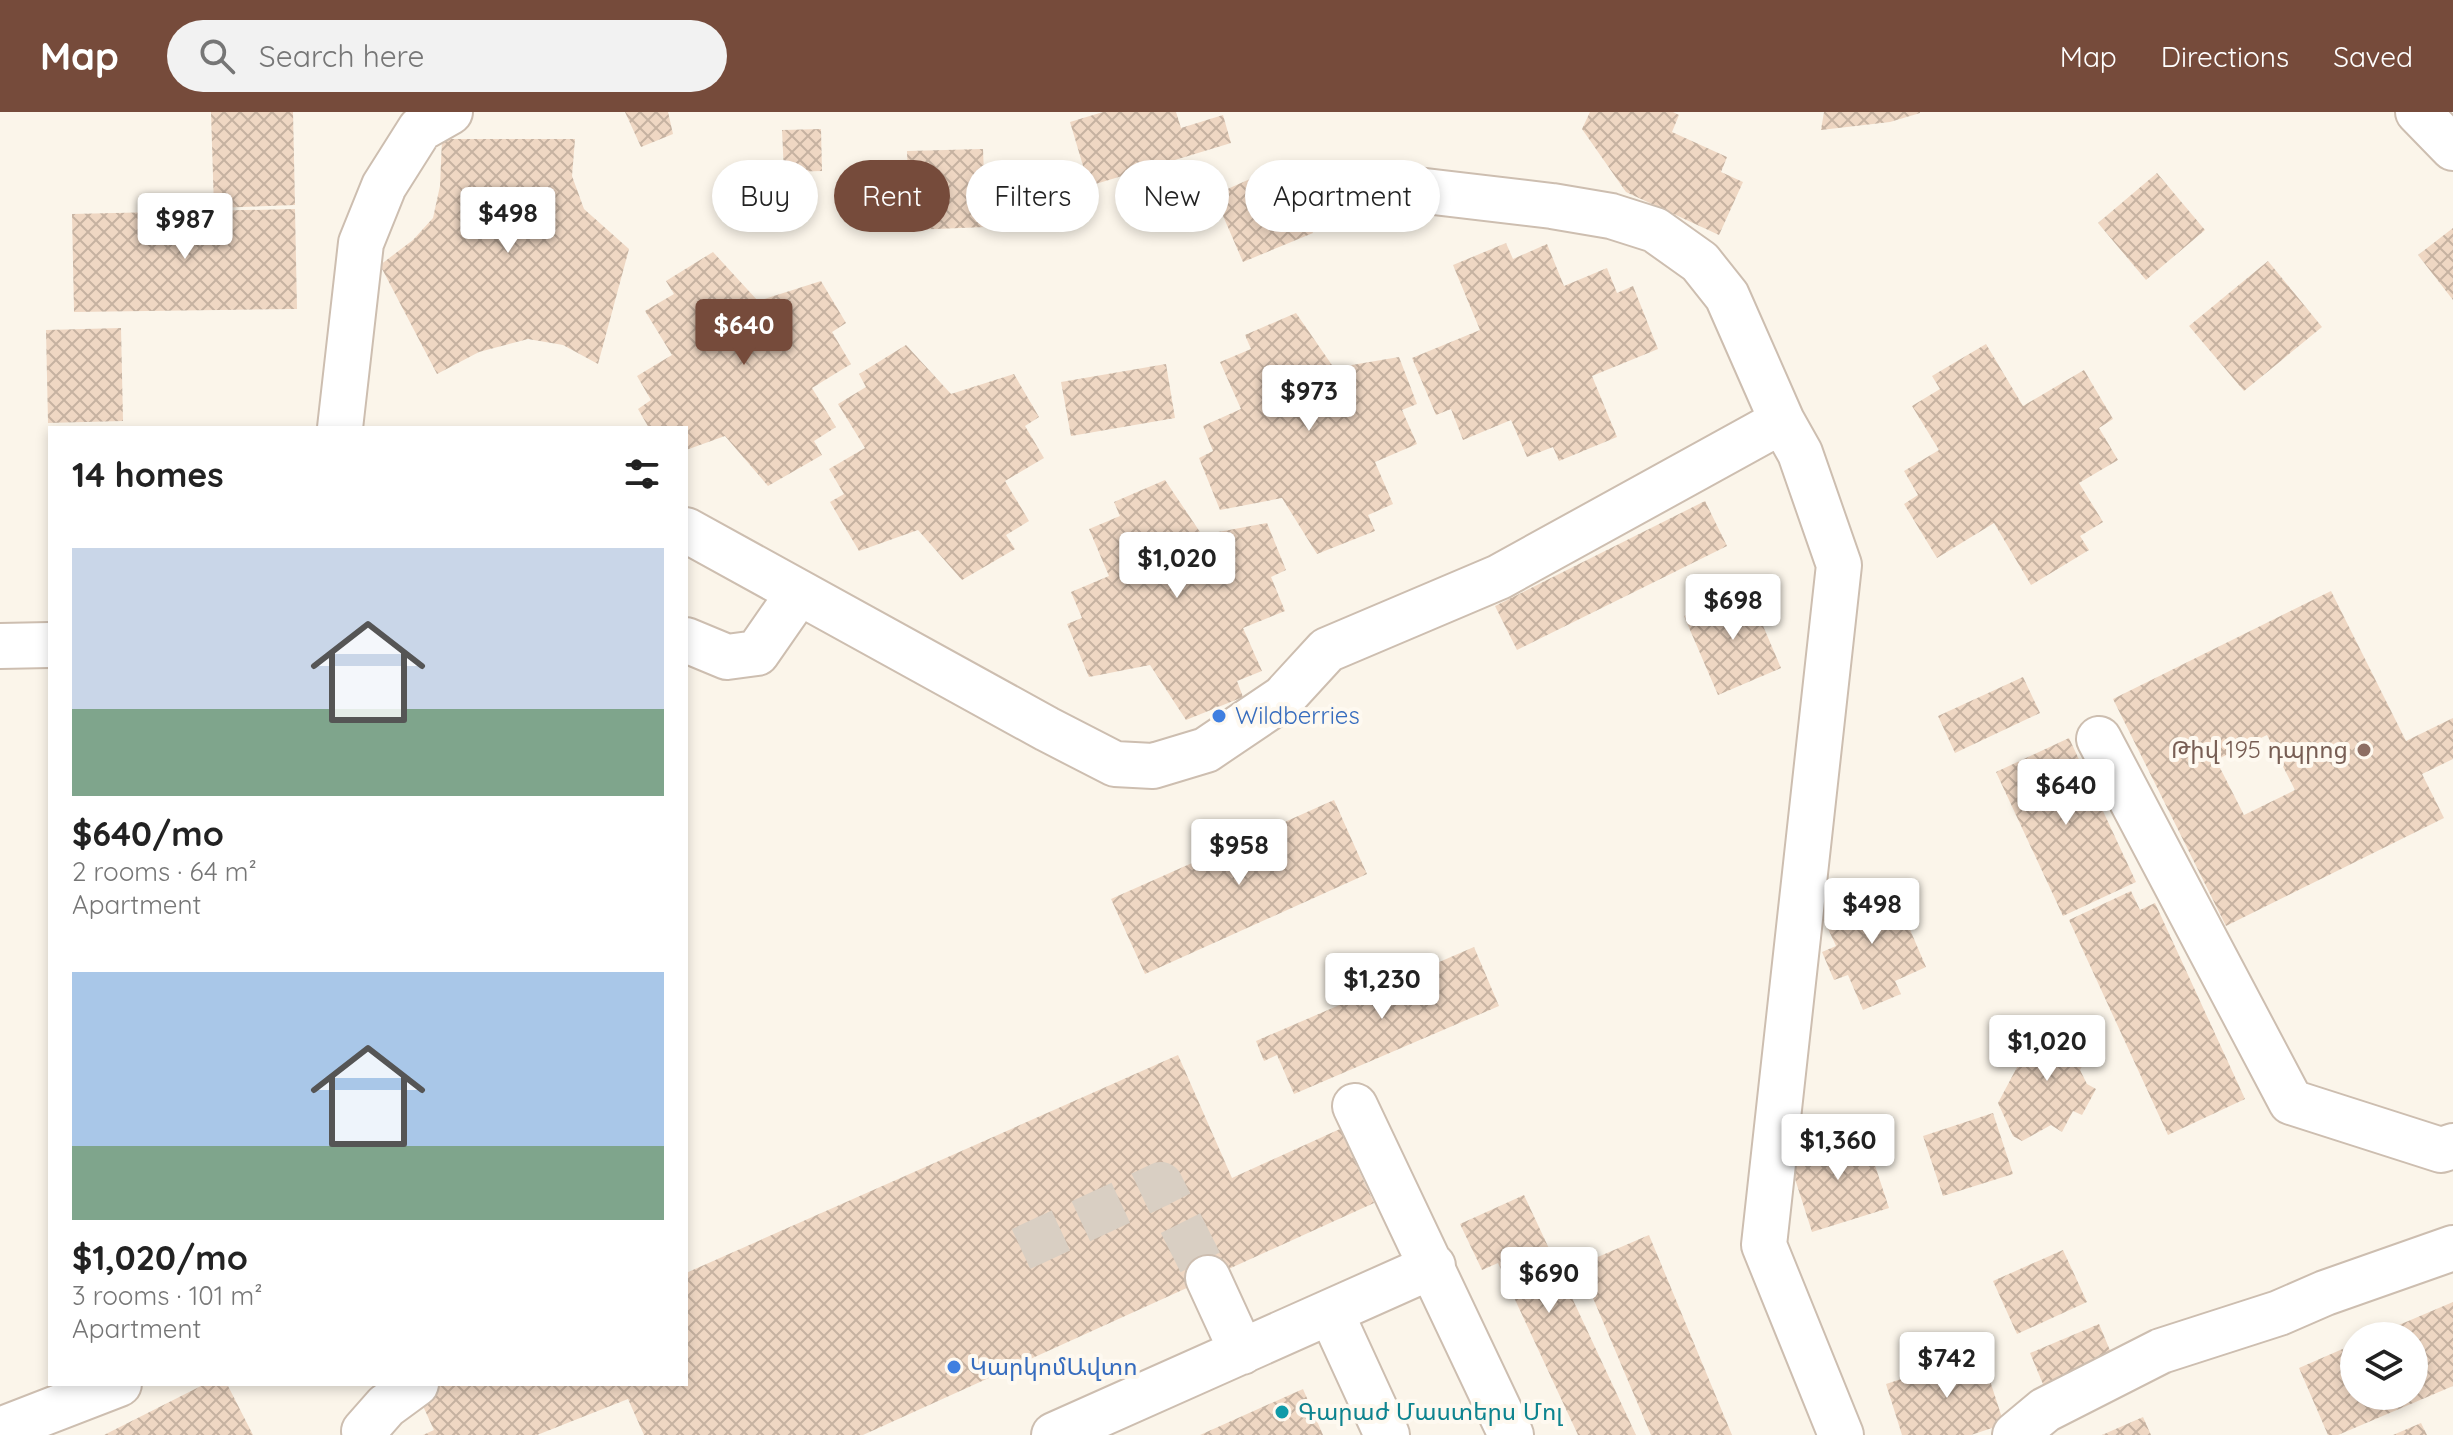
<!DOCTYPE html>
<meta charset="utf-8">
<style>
:root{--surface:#fff;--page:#f2f2f2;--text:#222;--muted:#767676;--accent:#764b3b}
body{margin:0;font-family:Quicksand,"Noto Sans Armenian",sans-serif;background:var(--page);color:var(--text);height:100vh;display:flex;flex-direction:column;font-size:30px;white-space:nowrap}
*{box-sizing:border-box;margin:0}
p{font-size:26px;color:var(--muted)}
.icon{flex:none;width:44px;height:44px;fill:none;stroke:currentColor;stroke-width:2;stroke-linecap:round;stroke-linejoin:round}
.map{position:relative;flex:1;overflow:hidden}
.details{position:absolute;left:48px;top:314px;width:640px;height:960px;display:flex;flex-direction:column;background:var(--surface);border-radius:0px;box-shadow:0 4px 12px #0003}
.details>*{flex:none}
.hud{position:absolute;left:712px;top:48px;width:760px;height:72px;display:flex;gap:16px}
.tools{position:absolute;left:2340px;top:1210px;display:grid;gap:16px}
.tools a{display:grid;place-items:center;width:88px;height:88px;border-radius:50%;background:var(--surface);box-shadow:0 4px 12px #0003;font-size:40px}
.price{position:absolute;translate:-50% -68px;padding:0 18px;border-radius:8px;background:#fff;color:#222;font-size:26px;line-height:52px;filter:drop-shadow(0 2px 4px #0008)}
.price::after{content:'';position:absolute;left:50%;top:48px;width:24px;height:18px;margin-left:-12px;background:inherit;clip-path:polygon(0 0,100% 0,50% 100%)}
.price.selected{background:var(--accent);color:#fff}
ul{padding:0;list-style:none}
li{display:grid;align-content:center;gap:16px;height:424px;padding:0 24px}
li span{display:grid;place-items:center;height:248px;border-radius:0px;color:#555}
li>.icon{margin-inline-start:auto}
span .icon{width:144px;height:144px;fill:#fffc;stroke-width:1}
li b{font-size:34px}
h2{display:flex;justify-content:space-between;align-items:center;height:96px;padding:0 24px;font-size:34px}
.tag{padding:0 28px;border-radius:36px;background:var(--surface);box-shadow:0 4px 12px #0003;font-size:28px;line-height:72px}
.tag.selected{background:var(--accent);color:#fff}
header{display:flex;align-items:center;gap:48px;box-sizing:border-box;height:112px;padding:0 40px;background:var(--accent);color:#fff}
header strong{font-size:38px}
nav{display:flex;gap:44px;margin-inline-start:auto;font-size:28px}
.search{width:560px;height:72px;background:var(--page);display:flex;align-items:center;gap:20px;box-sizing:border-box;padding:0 28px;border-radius:44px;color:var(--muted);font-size:30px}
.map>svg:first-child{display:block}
.building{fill:url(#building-cross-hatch);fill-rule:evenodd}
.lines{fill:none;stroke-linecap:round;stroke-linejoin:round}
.minor-tunnel{stroke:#d9cfc3;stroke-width:44;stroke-dasharray:44 22;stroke-linecap:butt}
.minor-casing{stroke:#cdbeb0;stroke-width:48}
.minor{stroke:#fff;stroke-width:44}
.shop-dot{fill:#3f7fe0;stroke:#fef9f0;stroke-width:3}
.education-dot{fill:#8d6e63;stroke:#fef9f0;stroke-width:3}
.culture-dot{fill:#0f9aa8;stroke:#fef9f0;stroke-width:3}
.labels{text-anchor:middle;stroke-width:8;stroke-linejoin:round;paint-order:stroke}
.shop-label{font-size:24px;fill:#366cbe;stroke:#fef9f0;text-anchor:start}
.education-label{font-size:24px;fill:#785e54;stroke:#fef9f0;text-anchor:end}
.culture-label{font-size:24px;fill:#0d838f;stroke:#fef9f0;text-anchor:start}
</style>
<header>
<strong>Map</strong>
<div class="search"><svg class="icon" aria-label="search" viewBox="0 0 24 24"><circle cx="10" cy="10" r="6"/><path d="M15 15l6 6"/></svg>Search here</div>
<nav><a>Map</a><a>Directions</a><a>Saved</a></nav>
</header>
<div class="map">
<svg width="2453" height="1323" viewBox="0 0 2453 1323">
<defs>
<pattern id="building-cross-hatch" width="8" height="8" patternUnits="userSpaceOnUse" patternTransform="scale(2)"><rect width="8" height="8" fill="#efd7c3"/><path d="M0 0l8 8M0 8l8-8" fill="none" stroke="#c6b2a1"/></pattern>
</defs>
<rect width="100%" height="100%" fill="#fbf5ea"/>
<path class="building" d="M211,0h82l2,93 -81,3z
M625,0h43l5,22 -32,13z
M1103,0h73l5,16 42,-13 8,28 -142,43 -19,-64z
M1590,0h83l6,3 -7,17 55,25 -6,15 22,10 -24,53 -93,-43 -44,-63z
M1824,0h96v1l-30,9 -69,8z
M821,17l1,42 -38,1 -2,-42z
M442,27h133l-3,37 12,33 45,40 -31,115 -35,-19 -35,-6 -49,13 -42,22 -57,-109 33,-25 20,-22 7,-32z
M983,37l3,78 -76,3 -3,-79z
M1284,52l29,69 -70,29 -29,-67z
M2157,61l48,57 -59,50 -48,-57z
M295,97l2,100 -223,3 -2,-98z
M2453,116v72l-35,-45z
M1506,131l7,16 34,-15 17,42 43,-18 10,25 16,-7 25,63 -66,27 25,61 -58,24 -6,-14 -26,10 -16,-37 -48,20 -12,-31 -15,6 -24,-57 68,-28 -27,-65z
M713,140l45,49 63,-20 25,42 -14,9 19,32 -39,24 24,39 -22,14 8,14 -54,31 -43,-50 -39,14v-22h-37l-11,-19 13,-9 -14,-24 35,-21 -27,-44 29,-17 -8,-13z
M2268,149l54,66 -78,64 -55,-65z
M1296,201l38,55 65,-11 18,47 -15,6 15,34 -42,18 18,42 -25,11 7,16 -58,23 -35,-56 -62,12 -21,-52 14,-7 -10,-25 38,-17 -21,-47 31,-13 -6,-14z
M121,216l2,93 -75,2 -2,-93z
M1986,232l37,62 61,-36 29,49 -14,9 19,32 -39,23 24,39 -23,14 9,14 -58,35 -37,-62 -57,35 -33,-54 14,-9 -14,-24 35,-21 -27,-44 28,-17 -8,-13z
M906,233l45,49 63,-20 25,43 -14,9 19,32 -39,23 24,40 -23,14 9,14 -53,31 -44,-50 -59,21 -29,-49 14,-8 -15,-25 36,-21 -27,-44 28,-17 -7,-13z
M1166,252l9,54 -104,18 -10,-54z
M1165,368l37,55 65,-12 19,47 -15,7 14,34 -42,17 19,43 -25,10 6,16 -57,23 -36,-55 -61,12 -22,-53 15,-6 -11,-26 38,-16 -20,-47 31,-13 -6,-14z
M1705,389l22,45 -210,104 -22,-44z
M1747,476l34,80 -63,27 -34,-79z
M2331,479l75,150 47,-23v41l-31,15 22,44 -218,108 -113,-227zM2267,623l28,55 -51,25 -28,-55z
M2023,565l17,36 -85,40 -17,-37z
M2069,626l67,144 -73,34 -67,-144z
M1334,688l33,74 -222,100 -34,-75z
M1885,774l3,6 5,-2 33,77 -31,14 6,13 -38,16 -15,-35 -14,5 -12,-28 14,-6 -12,-26 12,-6 -2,-6z
M2131,779l9,19 15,-7 90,196 -77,36 -99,-215z
M1474,835l25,59 -205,88 -17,-39 -13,6 -8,-20z
M2068,909l21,33 -9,16 7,14 9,5 -14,26 -9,-4 -11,21 -11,-7 -29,16 -9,-5 -15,-33 42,-79z
M1178,943l54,123 108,-49 34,74 -511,232h-219l-16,-36 -91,36h-114l11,-5 -17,-37 19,-9h250v-111z
M1993,1001l20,61 -70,22 -20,-60z
M1864,1020l25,76 -77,24 -24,-75z
M1524,1083l112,240h-58l-80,-172 -16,7 -22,-46z
M1649,1123l83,200h-81l-72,-170z
M2063,1138l24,52 -70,32 -24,-53z
M2453,1190v84l-115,49h-10l-29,-67 55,-24v52h60v-60h-41z
M2099,1212l15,36 -69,29 -15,-36z
M1981,1241l23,71 -33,11h-69l-16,-51z
M205,1272h22l26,51h-149z
M1303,1277l20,46h-123z
M2143,1305l8,18h-49z
M2421,1311l6,12h-34z"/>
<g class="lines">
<path class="minor-tunnel" d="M1021,1137l140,-65 47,94"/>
<defs>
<path id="minor" d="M2418,0l35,36
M1366,72l186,22 59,10 44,14 45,32 27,34 55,125 18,32 39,112 -75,680 77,190
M340,316l21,-185 23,-57 36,-57 30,-17
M686,418l361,199 68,35 38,2 53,-16 77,-52 44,-48 172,-73 283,-156
M686,528l41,17 30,-4 41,-59
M0,534l50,-1
M2099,627l192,363 150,48 12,-4
M1355,994l156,329
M1208,1166l34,74
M1331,1201l56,122
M0,1318l119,-46
M364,1319l22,-25 30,-22
M1054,1323l379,-169
M2015,1323l30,-25 116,-59 118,-38 46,-20 128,-45"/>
</defs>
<use href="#minor" class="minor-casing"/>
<use href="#minor" class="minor"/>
</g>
<g class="shop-dot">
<circle cx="1219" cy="604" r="8"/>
<circle cx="954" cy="1255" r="8"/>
</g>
<circle class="education-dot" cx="2364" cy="638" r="8"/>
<circle class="culture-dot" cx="1282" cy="1300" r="8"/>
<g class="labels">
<g class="shop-label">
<text x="1235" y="612">Wildberries</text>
<text x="970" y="1263">ԿարկոմԱվտո</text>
</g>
<g class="education-label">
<text x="2348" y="646">Թիվ 195 դպրոց</text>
</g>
<g class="culture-label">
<text x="1298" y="1308">Գարաժ Մաստերս Մոլ</text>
</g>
</g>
</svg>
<div class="tools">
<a><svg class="icon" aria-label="layers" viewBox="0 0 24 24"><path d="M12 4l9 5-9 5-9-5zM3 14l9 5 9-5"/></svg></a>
</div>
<b class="price" style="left:508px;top:143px">$498</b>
<b class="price" style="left:185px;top:149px">$987</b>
<b class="price selected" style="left:744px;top:255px">$640</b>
<b class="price" style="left:1309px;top:321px">$973</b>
<b class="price" style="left:1177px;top:488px">$1,020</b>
<b class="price" style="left:1733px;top:530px">$698</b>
<b class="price" style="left:2066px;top:715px">$640</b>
<b class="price" style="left:1239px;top:775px">$958</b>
<b class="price" style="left:1872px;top:834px">$498</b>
<b class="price" style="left:1382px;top:909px">$1,230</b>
<b class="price" style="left:2047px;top:971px">$1,020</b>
<b class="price" style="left:1838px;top:1070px">$1,360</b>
<b class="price" style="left:1549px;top:1203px">$690</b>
<b class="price" style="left:1947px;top:1288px">$742</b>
<div class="hud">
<a class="tag">Buy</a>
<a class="tag selected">Rent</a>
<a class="tag">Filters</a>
<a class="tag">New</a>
<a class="tag">Apartment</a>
</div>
<section class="details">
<h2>14 homes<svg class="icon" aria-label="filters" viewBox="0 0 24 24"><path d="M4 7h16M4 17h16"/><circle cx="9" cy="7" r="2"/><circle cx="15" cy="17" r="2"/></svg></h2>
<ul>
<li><span style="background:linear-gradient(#c9d6e8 65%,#7fa58c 0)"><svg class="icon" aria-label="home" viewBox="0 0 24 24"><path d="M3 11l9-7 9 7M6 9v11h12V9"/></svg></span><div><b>$640/mo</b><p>2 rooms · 64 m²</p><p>Apartment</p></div></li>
<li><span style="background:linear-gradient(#a9c7e8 70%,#7fa58c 0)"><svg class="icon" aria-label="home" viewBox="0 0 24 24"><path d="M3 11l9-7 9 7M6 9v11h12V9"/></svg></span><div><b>$1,020/mo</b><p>3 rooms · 101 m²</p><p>Apartment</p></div></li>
</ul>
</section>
</div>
